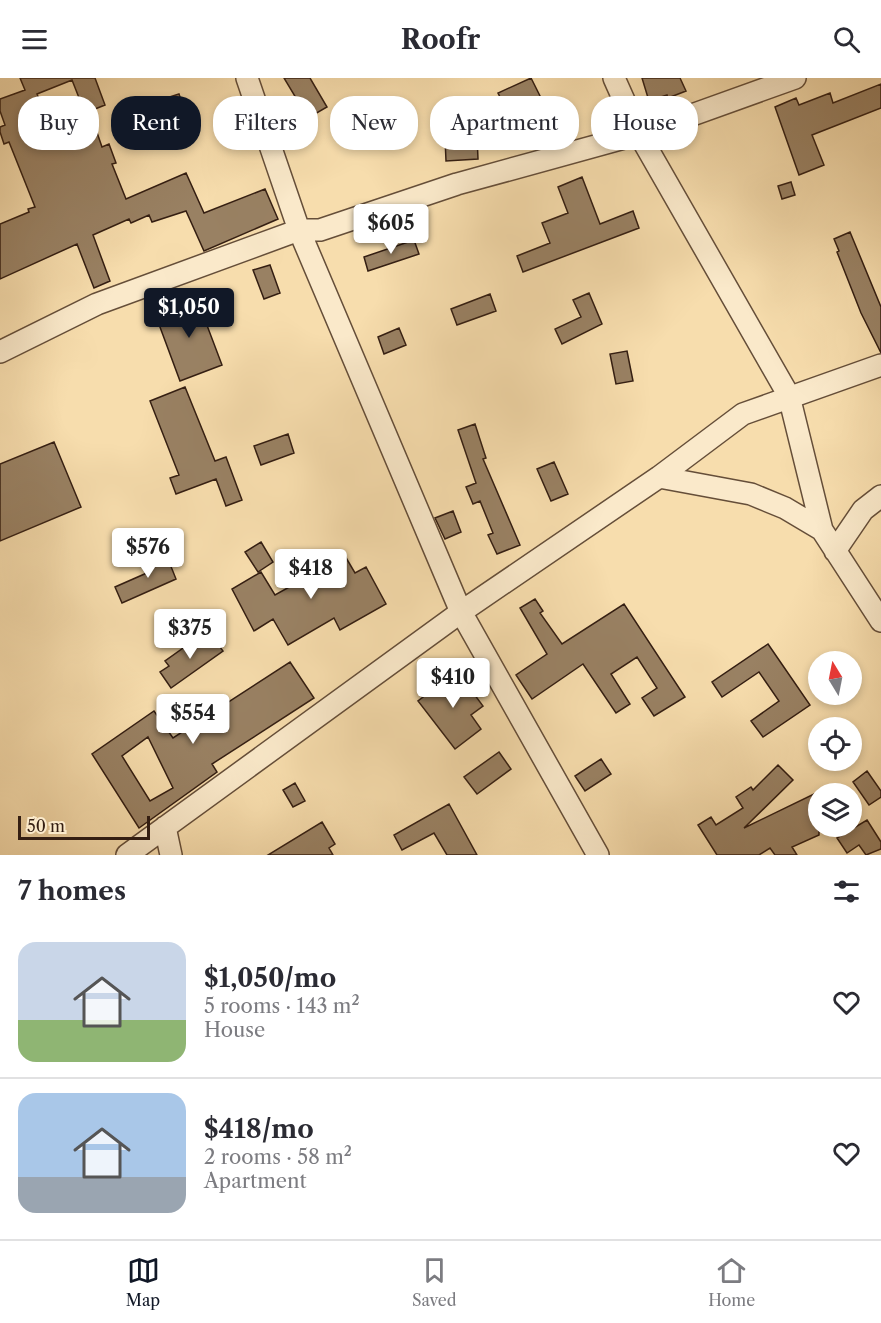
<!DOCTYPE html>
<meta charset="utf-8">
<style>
:root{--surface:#fff;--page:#f2f2f3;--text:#2b2b33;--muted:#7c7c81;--line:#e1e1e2;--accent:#111827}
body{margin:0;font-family:"Libre Caslon Text",serif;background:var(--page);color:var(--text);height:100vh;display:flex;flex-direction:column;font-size:22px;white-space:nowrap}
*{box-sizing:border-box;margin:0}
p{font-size:20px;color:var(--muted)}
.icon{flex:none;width:33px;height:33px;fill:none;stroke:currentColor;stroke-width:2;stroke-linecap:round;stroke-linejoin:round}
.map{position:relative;height:777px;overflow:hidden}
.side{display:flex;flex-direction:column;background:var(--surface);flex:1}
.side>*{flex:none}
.hud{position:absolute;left:18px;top:18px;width:846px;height:54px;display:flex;gap:12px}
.needle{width:39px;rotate:350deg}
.fabs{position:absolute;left:808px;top:573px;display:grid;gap:12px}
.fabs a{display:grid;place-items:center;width:54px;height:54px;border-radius:50%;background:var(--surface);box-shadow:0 3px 9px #0003;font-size:30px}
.scale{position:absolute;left:18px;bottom:15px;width:132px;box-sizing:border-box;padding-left:6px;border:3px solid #341e12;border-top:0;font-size:16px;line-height:21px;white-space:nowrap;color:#341e12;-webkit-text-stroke:4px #fae9ca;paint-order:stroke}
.price{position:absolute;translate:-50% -51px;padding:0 14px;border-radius:6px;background:#fff;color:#222;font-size:20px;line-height:39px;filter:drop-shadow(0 2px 3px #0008)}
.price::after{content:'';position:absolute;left:50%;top:36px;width:18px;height:14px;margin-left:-9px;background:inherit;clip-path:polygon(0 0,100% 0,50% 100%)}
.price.selected{background:var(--accent);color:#fff}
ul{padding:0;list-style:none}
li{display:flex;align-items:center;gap:18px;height:150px;padding:0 18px}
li+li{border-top:2px solid var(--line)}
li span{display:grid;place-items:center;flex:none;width:168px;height:120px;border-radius:18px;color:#555}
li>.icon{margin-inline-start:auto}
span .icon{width:72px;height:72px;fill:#fffc;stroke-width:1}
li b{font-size:26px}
h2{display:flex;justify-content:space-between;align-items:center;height:72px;padding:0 18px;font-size:26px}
.pill{padding:0 21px;border-radius:24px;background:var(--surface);box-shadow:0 3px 9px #0003;font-size:21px;line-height:54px}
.pill.selected{background:var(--accent);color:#fff}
header{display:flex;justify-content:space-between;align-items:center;height:78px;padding:0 18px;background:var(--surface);font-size:27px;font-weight:800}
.dock{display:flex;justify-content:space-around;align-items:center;height:84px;border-top:2px solid var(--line);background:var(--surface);font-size:16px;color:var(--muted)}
.dock a{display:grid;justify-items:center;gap:3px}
.dock .selected{color:var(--accent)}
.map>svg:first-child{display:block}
.building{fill:#998163;stroke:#341e12;stroke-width:1.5;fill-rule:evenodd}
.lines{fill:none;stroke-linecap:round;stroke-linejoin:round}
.minor-casing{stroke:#654e39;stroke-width:24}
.minor{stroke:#fae9ca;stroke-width:21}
</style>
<header><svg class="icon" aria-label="menu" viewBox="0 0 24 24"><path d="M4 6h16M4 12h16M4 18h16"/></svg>Roofr<svg class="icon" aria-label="search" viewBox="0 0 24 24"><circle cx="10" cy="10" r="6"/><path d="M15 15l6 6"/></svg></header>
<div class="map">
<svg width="881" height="777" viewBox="0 0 881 777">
<rect width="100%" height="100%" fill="#f7ddad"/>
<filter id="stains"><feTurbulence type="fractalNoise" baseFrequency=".00333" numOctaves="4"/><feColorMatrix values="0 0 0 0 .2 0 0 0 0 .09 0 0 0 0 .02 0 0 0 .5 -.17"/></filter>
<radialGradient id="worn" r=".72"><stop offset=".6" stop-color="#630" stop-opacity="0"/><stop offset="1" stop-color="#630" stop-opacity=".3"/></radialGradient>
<path class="building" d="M20,0h75l10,27 -20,8 -13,-33 -35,14 15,38 40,-14 10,29 7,-3 7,19 -4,1 14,35 60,-26 18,40 61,-24 13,30 -74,32 -18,-40 -34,11 -3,-7 -18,8 -2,-4 -36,16 17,46 -16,7 -17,-44 -77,35v-55l29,-12 -1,-3 7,-2 -26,-65 -5,2 -4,-12v-5l5,-2 -5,-14v-12l25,-9z
M284,0h26l17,29 -19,11z
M531,0l13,26 -32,16 -14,-27z
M642,0h38l6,13 -18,7 -1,-3 -18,6z
M881,6v24l-69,27 12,30 -25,10 -24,-68 21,-9 3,7 31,-12 3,10z
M179,16l11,32 -17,6 -5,-16 -5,2 -6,-17z
M477,58l1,23 -32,2 -1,-23z
M582,99l18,47 33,-13 6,17 -116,44 -6,-16 33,-13 -8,-20 26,-10 -10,-26z
M791,104l4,13 -13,4 -4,-13z
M850,154l31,75v46l-20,-40 -24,-61 2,-1 -5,-12z
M414,162l5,14 -51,17 -4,-14z
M270,187l10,28 -16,6 -11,-29z
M194,213l28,74 -42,16 -23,-62 27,-9 -6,-13z
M589,215l13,31 -40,20 -7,-15 26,-12 -8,-17z
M490,216l6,17 -39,14 -6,-16z
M399,250l7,17 -22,9 -6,-17z
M627,273l6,30 -17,3 -6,-30z
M185,309l30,74 11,-4 16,43 -16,6 -10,-27 -40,15 -6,-16 9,-3 -29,-74z
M475,346l11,34 -3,1 37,86 -23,9 -9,-19 5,-2 -13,-32 -7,3 -7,-17 10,-4 -18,-53z
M288,356l6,19 -33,12 -7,-19z
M54,364l27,65 -81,34v-77z
M554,384l14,32 -17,7 -14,-32z
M453,433l8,21 -16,7 -10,-21z
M261,464l12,20 -15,10 -13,-20z
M166,476l10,25 -54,24 -7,-16 34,-15 -4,-9z
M345,478l10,17 11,-6 20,37 -46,26 -6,-12 -46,27 -15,-26 -19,12 -22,-42 29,-17 14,23z
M535,521l8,12 -3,2 22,31 62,-40 61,93 -31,19 -12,-18 15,-10 -20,-31 -26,17 19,30 -14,9 -33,-49 -51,35 -16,-24 31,-21 -27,-46z
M200,558l4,6 8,-6 11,15 -52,37 -11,-16 9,-6 -4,-5z
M768,566l42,61 -47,32 -12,-16 28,-20 -20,-29 -37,25 -10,-15z
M290,584l24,36 -102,66 5,8 -78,56 -47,-74 62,-43 19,27zM148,659l25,51 -23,13 -28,-45z
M457,593l26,35 -12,9 10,14 -26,20 -37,-48z
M499,674l12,17 -34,25 -13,-17z
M601,681l10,15 -26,17 -10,-15z
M778,687l15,15 -49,48 70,-34 5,10v31l-27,12 5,8h-22l-5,-7 -11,7h-42l-19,-30 13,-8 5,8 27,-17 -7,-11 15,-10 2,3z
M867,693l14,20v6l-12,8 -16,-23z
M295,705l10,18 -12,6 -10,-17z
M449,726l28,51h-30l-13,-22 -32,17 -8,-15z
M867,742l14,22v7l-15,6 -7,-10 -12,8 -10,-15z
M322,744l13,22 -6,4 4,7h-65z"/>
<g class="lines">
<defs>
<path id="minor" d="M247,0l52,152h21l137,-46 182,-50 156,-56
M614,0l25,56 150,262 33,134 59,91
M0,274l97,-48 202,-74 162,382 137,243
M659,399l92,17 34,14 37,22
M835,473l28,-41 18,-14
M165,749l6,28
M127,777l334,-243 198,-135 84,-63 138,-49"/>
</defs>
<use href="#minor" class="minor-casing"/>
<use href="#minor" class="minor"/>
</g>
<rect width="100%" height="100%" filter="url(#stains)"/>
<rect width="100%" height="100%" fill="url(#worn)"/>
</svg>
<div class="fabs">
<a><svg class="needle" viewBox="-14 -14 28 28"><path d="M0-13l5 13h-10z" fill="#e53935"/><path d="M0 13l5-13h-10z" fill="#7c7c81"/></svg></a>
<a><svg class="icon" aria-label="locate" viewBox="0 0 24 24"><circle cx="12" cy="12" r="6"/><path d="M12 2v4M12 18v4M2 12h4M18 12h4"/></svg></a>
<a><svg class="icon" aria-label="layers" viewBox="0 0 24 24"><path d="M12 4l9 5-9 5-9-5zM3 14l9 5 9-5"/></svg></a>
</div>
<div class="scale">50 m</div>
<b class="price" style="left:391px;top:177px">$605</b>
<b class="price selected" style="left:189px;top:261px">$1,050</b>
<b class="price" style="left:148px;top:501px">$576</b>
<b class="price" style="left:311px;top:522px">$418</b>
<b class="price" style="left:190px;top:582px">$375</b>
<b class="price" style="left:453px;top:631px">$410</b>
<b class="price" style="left:193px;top:667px">$554</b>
<div class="hud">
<a class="pill">Buy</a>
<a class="pill selected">Rent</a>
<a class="pill">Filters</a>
<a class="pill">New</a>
<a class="pill">Apartment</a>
<a class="pill">House</a>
</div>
</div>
<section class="side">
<h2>7 homes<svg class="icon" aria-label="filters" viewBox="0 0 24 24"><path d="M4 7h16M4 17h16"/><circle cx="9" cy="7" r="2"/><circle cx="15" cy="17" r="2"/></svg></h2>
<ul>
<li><span style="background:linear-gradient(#c9d6e8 65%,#8fb573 0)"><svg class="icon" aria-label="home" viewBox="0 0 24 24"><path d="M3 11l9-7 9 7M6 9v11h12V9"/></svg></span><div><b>$1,050/mo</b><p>5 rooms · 143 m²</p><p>House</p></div><svg class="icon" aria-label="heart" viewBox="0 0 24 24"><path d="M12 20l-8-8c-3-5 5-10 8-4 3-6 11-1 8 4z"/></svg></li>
<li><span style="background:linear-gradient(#a9c7e8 70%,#9aa5b1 0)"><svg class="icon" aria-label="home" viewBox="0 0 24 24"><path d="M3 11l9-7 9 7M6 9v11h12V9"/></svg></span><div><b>$418/mo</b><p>2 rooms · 58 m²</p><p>Apartment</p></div><svg class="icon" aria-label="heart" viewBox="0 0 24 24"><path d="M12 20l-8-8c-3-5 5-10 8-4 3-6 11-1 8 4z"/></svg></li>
</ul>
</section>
<nav class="dock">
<a class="selected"><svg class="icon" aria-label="map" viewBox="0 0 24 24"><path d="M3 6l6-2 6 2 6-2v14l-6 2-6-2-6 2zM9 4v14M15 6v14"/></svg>Map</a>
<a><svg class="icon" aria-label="saved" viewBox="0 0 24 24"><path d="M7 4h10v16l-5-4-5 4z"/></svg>Saved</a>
<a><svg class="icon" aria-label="home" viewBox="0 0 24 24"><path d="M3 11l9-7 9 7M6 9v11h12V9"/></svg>Home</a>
</nav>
